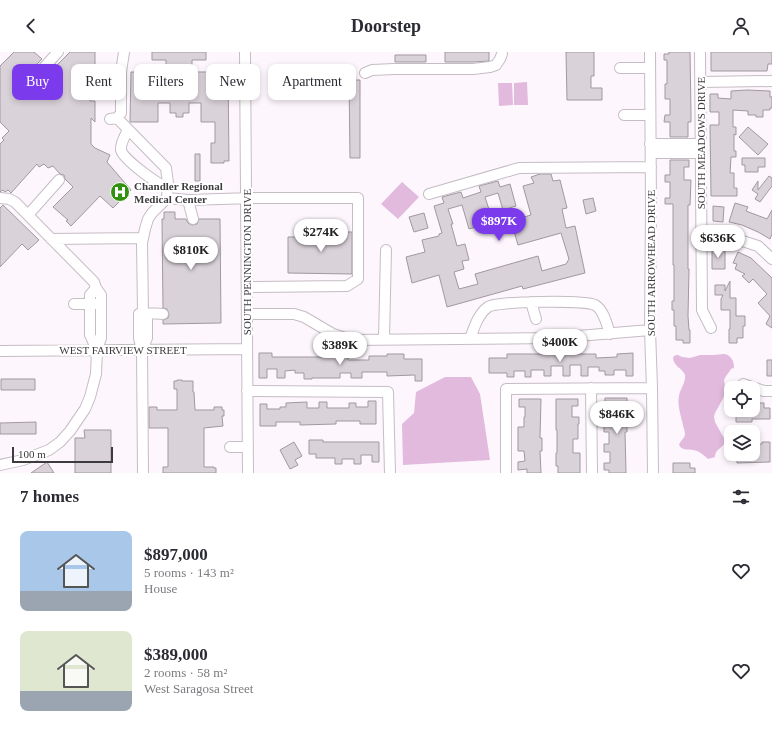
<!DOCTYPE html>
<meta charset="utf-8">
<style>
:root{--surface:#fff;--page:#f7f7f7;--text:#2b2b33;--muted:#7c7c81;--accent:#7c3aed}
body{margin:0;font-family:"Times New Roman",serif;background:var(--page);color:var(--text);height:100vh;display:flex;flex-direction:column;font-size:15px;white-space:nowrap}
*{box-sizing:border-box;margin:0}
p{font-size:13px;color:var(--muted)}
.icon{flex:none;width:22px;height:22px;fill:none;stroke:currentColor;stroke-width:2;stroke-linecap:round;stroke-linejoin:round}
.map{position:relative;height:421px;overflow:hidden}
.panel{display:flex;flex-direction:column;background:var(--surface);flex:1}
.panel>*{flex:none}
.hud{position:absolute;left:12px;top:12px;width:400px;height:36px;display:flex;gap:8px}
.fabs{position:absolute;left:724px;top:329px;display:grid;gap:8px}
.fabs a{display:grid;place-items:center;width:36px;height:36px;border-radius:8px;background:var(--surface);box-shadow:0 2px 6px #0003;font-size:20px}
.scale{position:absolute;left:12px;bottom:10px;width:101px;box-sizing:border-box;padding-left:4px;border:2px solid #3e3b3e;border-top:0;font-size:11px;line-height:14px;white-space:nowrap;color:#3e3b3e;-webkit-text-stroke:3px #fff;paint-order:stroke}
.price{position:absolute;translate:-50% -34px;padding:0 9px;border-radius:14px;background:#fff;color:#222;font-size:13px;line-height:26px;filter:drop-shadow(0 1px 2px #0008)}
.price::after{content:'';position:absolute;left:50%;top:24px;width:12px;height:9px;margin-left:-6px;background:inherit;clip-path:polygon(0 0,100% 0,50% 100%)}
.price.on{background:var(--accent);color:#fff}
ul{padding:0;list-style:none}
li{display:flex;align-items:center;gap:12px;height:100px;padding:0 20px}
li span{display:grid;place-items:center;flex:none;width:112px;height:80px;border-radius:8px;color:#555}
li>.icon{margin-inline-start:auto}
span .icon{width:48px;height:48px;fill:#fffc;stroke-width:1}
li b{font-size:17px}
h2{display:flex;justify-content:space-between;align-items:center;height:48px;padding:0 20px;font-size:17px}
.chip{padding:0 14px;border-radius:8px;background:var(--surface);box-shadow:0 2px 6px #0003;font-size:14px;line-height:36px}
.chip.on{background:var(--accent);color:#fff}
header{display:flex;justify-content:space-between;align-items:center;height:52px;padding:0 20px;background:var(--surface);font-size:18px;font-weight:800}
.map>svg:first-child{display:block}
.green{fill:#e1badd}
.building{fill:#dad2d9;stroke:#a0999f}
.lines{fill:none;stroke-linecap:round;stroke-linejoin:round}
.minor-casing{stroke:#c5bdc4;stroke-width:12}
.minor{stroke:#fff;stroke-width:10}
.labels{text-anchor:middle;stroke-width:4;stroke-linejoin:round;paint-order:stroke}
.street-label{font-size:11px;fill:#3e3b3e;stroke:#fff}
.poi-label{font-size:11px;font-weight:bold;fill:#3e3b3e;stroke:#fff;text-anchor:start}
</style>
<header><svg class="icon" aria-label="back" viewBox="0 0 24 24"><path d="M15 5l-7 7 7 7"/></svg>Doorstep<svg class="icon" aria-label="person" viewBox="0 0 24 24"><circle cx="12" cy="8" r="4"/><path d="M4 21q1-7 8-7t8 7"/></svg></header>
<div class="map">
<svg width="772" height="421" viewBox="0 0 772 421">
<rect width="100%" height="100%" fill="#fef6fd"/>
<path class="green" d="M527,30l1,23h-14v-22z
M498,31h14l1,22 -14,1z
M402,130l17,15 -21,22 -17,-15z
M724,302c7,1 10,7 10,13l-1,2 -1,-1 -6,8 -2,4 2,13 -11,20 -1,4 1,5 10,18c0,8 -10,8 -10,17l-7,2c-3,-3 -8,-7 -11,-8 -7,-3 -14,1 -18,-6 1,-4 6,-7 6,-11 0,-3 -2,-7 -2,-9 -2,-9 -6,-20 -4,-29 1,-7 7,-13 6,-21 -2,-7 -12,-8 -12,-18l3,-2h2l4,2 8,1 10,-3h13z
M445,325h26l9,17 10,66 -87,5 -1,-41 12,-11 2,-21z"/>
<path class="building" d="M14,0h20l8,7 -20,20 11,10 37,-37h25v17h-5v32h5v21l-4,-4v26l4,4 15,7 -3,7 24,28 -18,18 -13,-12 -29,30 -5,-5 2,-1 -15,-13 20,-20 -8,-8 -1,-4 -4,-1 -7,-8 -5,2 -4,-4 -5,3 -2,-3 -26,29 -3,-3 -3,2 -2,-2 -3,2v-48l4,-4 -2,-2 7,-7 -9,-9v-56z
M152,0h54v8h-14v12h36l1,89h-5v2h-13v-20h4v-21h-14v-19h-12v10h-6v4h-7v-4h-6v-10h-12v19h-28l1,-50h35v-12h-14z
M445,0h44v9l-16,1h-28z
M566,0h28v24h-3v12h11v12h-35z
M669,0h21l1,61v9h-3v15h-18v-15h-6l1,-7h5v-16h-5v-15h2v-24h-3v-6h5z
M711,0h61v12h-4l-1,7h-56z
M395,3h31v7h-31z
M349,28h11v78h-10z
M747,38l23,1v6h2v11h-2v2h-7v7h-7v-2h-8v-4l-15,-1v17h3v8l-2,-1v17h2v6h-5l-1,16h4v15h3v8h-26l-1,-71h9v-13h-9v-18h8v4l13,1v-8z
M748,75l20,17 -10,11 -19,-18z
M195,102h5v27h-5z
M742,106h23v9h-7v5h-13v-7h-3z
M670,108h19v7h-5v13h7l-1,25h-2v64h1l-1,47 1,14h1v13h-7v-3h-7v-14h-2v-16h-2v-9h2v-36h-1v-61h-8v-6h5v-16h-5v-7h5z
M540,122h11l2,7 7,-1 7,28 -5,1 4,19 9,-2 10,47 -62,16 -1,-3 -75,21 -8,-32 -27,8 -6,-26 19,-5 -3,-12 17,-4v-2l3,-1 -8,-27 10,-3 -2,-6 19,-5 2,6 18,-6 -2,-6 19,-5 2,6 10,-3 6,22 -13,4 -5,-17 -13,4 8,25 -24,7 -7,-24 -14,4 5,15h-2l6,22 8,-2 4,16 -7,1 2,8 -10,3 5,17 19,-5 -3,-10 63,-18 4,15 24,-7 3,-5 -8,-26 -43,12 -7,-24 20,-6 -8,-29 11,-3 -3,-6z
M769,124l3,2v8l-12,16 -5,-3 3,-5 -6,-4 6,-9v9z
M593,146l3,13 -10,3 -3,-14z
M735,151l13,4 -2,4 21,8 5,-9v24l-2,5 -12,-7 -16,-7 -13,-3z
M3,153l36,35 -11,10 -6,-6 -22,23v-59z
M713,154l11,1 -1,15 -10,-1z
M164,160h11v7h11l2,4 4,2 5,-1 2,-5h21l1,104 -58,1v-4l5,-2 1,-4 -2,-5 -4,-1 -1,-89h2z
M424,161l4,15 -14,4 -5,-15z
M301,180h51v42l-64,-1v-36h13z
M712,197h13v20h-13z
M738,200l13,6 21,20v50l-6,-4 4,-8 -12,-13 9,-9 -14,-15 -4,4 -7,-7 3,-2 -10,-5 2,-5 -4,-1z
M730,229v17h6v18h9v10h-2v12h-6v5h-8v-14h1v-19h-9v-11l2,-4h-8v-10h10v6z
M575,300v2h21v4l21,-1v-3l16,-1v23h-7v-6h-12v5h-9v-4h-6v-4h-11v9h-7v-11h-11v11h-7v-10h-12v10h-7v-6h-13v7h-6v-6h-11v6h-7v-4h-18v-15h18v-4h37v-1z
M259,301h13v4h60v-1h16v4h21v-4h18v-2h17v5h18v22h-7v-6l-28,1v-4h-25v6h-11v-5h-11v5h-28v1h-8v-6h-9v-3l-10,1v7h-8v-9h-10v9h-8z
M767,308h5v16h-5z
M1,327h34v11h-34z
M177,328h5v1h11v11h1l1,18h19v-3h8v3h2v6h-2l1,10 -19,2v39h10v1h2v5h-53v-6h5v-39h-19v-21h8v3h20v-21h-3v-8h3z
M605,346h22v34h-2l1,41h-17v-3h-5v-7h6v-11h-6v-8h5v-12h-5v-7h8v-11h-2v-8h-5z
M519,347h22l-1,39h2v13h-2l1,22h-14v-4l-9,1v-8l7,-1 -1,-10h-6v-24h6v-10h1v-10h-6z
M556,347h22v7h-6v11h7v7h-1v15h-5v14h7v20h-22v-7h-2v-13h1v-23h-1z
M368,349h8v23h-16v-3h-24v3l-36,1v-3h-24v4h-16v-22h7v5h13v-2h6v-4l21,-1v6h12v-6h8v6h22v-5h7v4h12z
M755,351h9v5h6v11h-18v3h-16v-12h19z
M36,370v12h-36v-11z
M84,378h27v43h-36v-35h10z
M309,388h14v2h56v20h-7v-7h-11v9h-7v-5h-12v5h-7v-6h-19v-4h-7z
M294,390l8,14 -7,4 3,5 -8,4 -10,-19z
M762,390h8v20l-33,1v-9h18v-10h7z
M47,410l7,11h-23z
M673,411h17v5h5v5h-22z"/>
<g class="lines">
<defs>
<path id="minor" d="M245,0l3,421
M650,0l1,157 -1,121 2,58 1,85
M700,0l2,258 9,18
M620,16h30
M365,21l7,-3 22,-1h79l17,-2 6,-2 4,-6 2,-5
M37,23l21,-23
M701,30l71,-1
M624,63h26
M117,66l49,50 2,15 -1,15 21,2 65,-2h105v81l-11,7 -100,1
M110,67l7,-1 4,-5v-41l3,-20
M128,77c-2,6 -8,14 -7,21 2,9 38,36 47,37
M650,92h51
M651,101h50
M429,142l90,-26 132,-1
M0,146l9,1 6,3 79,80 2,6 5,7v43l-4,12 -1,24 -6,23 -5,12 -15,22 -10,11 -11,8 -26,10 -23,5
M188,148l5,19
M28,163l31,-35
M701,183l16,-1 13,3 28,9 14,13
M51,187l92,-1
M96,236l-6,7v40l7,15
M531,250l5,17
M74,252h23
M143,261l-1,-70 3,-14 3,-10 4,-6 15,-15
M247,262h47l10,3 29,17 18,6 203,-2 96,-8
M384,287l2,-89
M470,287c4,-11 8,-25 18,-32 8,-6 96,-7 107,-2 9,5 12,20 15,29
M142,298l5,-12v-24
M0,299l247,-2
M743,332l21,7h8
M591,336l1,85
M247,339l141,1 2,81
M230,395h18
M143,421l-1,-123 -3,-12v-24c6,-2 17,0 24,0
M506,421v-84l146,-1"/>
</defs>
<use href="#minor" class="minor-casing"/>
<use href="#minor" class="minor"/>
</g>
<defs>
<symbol id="hospital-disc" viewBox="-11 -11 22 22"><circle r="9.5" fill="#31920f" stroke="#fff"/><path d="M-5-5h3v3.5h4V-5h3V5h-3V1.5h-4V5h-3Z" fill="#fff"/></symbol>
</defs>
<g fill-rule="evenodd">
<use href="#hospital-disc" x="109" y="129" width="22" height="22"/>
</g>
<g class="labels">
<g class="street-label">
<text transform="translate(701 91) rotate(-90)" y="4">SOUTH MEADOWS DRIVE</text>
<text transform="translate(247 210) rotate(-90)" y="4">SOUTH PENNINGTON DRIVE</text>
<text transform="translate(651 211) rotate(-90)" y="4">SOUTH ARROWHEAD DRIVE</text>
<text x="123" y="302">WEST FAIRVIEW STREET</text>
</g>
<g class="poi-label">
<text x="134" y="138">Chandler Regional<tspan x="134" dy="13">Medical Center</tspan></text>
</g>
</g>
</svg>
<div class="fabs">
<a><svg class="icon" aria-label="locate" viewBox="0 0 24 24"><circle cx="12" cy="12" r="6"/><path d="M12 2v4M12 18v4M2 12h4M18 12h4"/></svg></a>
<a><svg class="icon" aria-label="layers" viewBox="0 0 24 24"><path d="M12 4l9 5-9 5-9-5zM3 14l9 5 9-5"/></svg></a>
</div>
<div class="scale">100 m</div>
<b class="price on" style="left:499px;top:190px">$897K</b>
<b class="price" style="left:321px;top:201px">$274K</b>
<b class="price" style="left:718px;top:207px">$636K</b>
<b class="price" style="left:191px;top:219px">$810K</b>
<b class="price" style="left:560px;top:311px">$400K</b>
<b class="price" style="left:340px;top:314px">$389K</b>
<b class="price" style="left:617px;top:383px">$846K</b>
<div class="hud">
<a class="chip on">Buy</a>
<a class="chip">Rent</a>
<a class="chip">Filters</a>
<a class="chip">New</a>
<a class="chip">Apartment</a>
</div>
</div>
<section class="panel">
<h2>7 homes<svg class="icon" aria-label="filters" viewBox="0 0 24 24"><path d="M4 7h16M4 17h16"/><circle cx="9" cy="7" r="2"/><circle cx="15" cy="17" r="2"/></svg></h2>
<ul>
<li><span style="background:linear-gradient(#a9c7e8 75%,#9aa5b1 0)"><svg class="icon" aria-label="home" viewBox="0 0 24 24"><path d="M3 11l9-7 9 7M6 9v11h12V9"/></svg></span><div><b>$897,000</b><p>5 rooms · 143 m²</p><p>House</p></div><svg class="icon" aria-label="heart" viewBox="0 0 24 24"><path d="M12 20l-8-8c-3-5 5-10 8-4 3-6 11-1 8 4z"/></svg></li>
<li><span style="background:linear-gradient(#dfe7d0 75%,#9aa5b1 0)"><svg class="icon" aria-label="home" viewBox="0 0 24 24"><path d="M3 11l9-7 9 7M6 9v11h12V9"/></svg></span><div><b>$389,000</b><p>2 rooms · 58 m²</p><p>West Saragosa Street</p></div><svg class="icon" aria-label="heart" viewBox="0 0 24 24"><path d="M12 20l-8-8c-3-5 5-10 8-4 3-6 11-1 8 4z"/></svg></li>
</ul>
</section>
